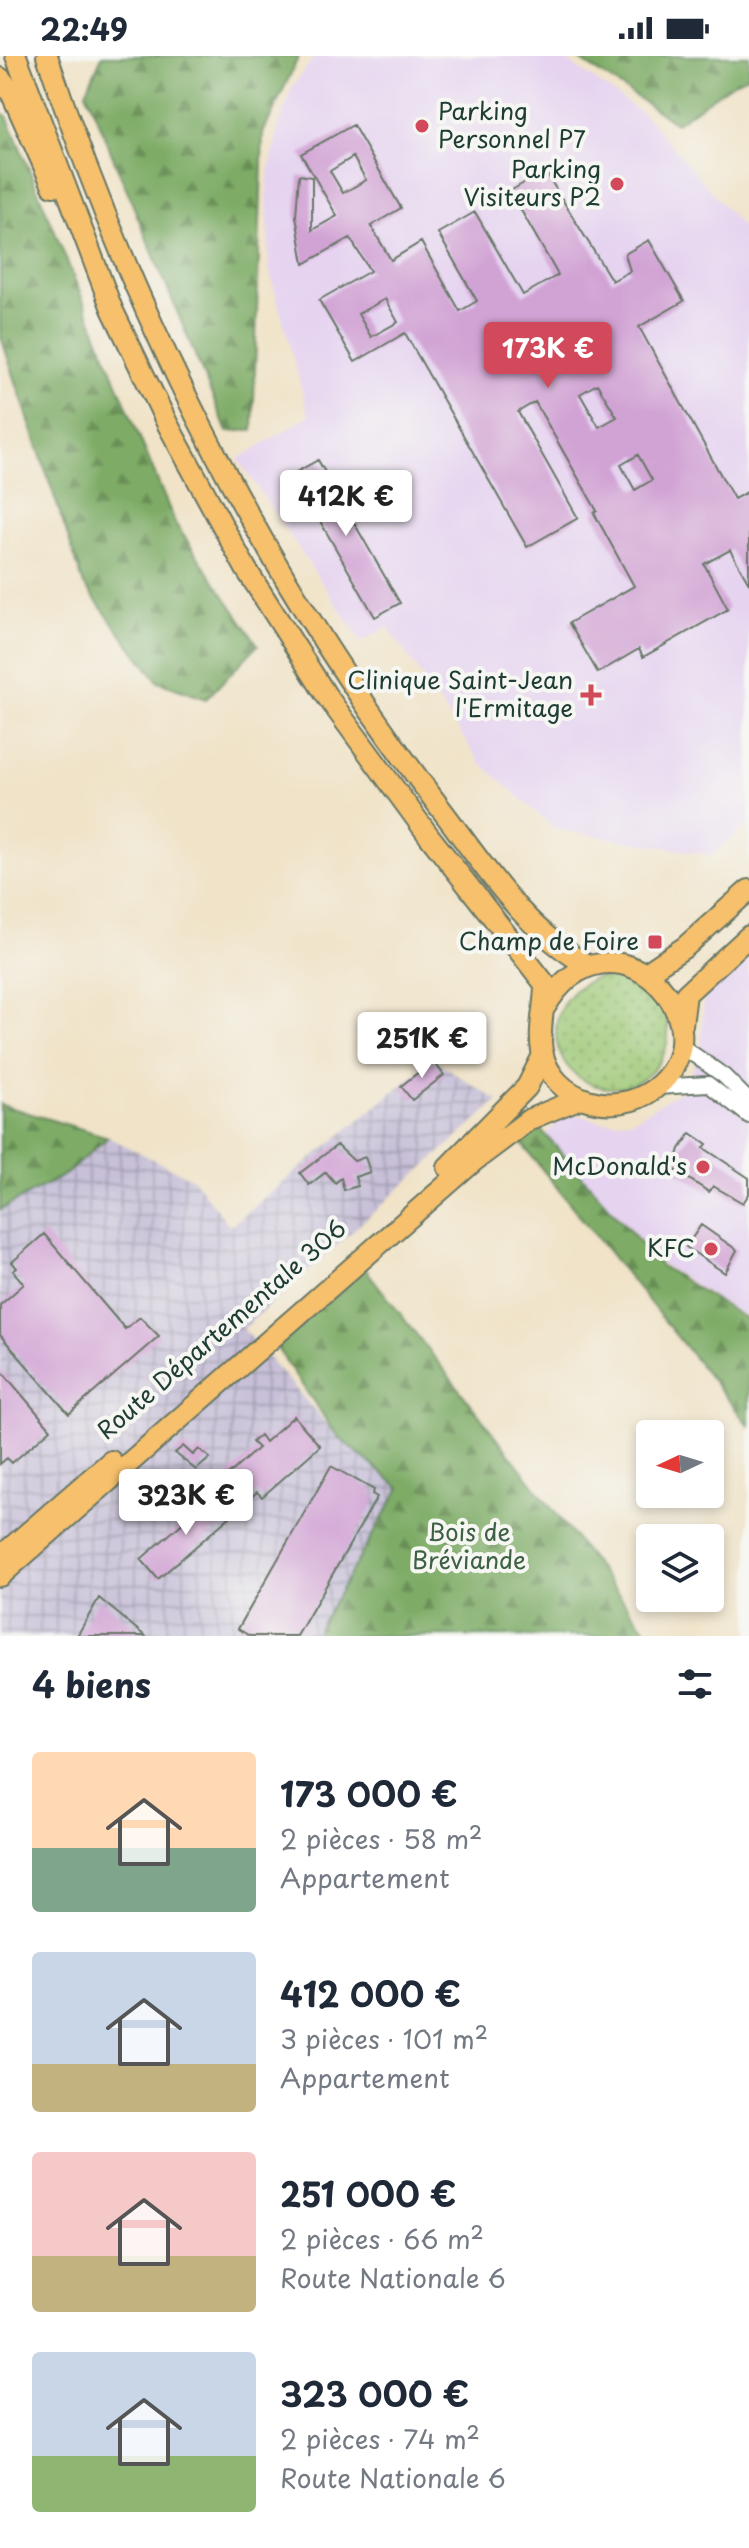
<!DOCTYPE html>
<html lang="fr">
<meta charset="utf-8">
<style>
:root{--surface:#fff;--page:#f6f6f7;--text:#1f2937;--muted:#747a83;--accent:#d1495b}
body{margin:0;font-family:"Playpen Sans",sans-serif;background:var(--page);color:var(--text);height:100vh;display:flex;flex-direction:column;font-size:30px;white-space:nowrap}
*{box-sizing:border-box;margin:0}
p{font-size:26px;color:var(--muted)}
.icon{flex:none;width:44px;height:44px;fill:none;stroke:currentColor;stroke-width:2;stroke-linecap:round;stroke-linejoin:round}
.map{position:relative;height:1580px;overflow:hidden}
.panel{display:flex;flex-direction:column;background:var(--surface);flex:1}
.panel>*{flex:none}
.needle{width:52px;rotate:266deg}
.controls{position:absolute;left:636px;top:1364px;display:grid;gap:16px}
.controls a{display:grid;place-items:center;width:88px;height:88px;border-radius:8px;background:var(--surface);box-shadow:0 4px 12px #0003;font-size:40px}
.price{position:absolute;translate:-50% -68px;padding:0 18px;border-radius:8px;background:#fff;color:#222;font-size:26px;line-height:52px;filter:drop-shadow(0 2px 4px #0008)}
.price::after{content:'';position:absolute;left:50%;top:48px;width:24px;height:18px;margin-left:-12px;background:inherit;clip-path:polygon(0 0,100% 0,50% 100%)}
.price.active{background:var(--accent);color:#fff}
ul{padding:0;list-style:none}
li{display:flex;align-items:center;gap:24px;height:200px;padding:0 32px}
li span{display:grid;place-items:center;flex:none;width:224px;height:160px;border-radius:8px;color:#555}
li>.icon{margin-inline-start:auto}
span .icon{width:96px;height:96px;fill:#fffc;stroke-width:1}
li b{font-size:34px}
h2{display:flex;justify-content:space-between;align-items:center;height:96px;padding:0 32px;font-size:34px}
.status{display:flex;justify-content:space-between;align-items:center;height:56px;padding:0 40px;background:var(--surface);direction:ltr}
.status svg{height:22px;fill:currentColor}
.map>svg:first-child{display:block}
.built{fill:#e5d3f0}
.industrial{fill:url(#industrial-grid)}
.grass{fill:url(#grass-dots);stroke:#5e8254;stroke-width:2}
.forest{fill:url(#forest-firs);stroke:#4e744d;stroke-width:2}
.building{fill:#d1a3d4;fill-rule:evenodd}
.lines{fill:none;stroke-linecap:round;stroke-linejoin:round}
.minor-casing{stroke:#687768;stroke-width:18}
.primary-casing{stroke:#687768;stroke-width:24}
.minor{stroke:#fff;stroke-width:14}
.primary{stroke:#f7c06c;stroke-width:20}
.poi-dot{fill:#d1495b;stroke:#f6f6f2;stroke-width:3}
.labels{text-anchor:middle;stroke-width:8;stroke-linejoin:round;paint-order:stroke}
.poi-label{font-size:24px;fill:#1f3d34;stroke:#f6f6f2;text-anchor:end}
.street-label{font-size:24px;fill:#1f3d34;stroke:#f6f6f2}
.park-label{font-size:24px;fill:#3e6044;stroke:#f6f6f2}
</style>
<div class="status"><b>22:49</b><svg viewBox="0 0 49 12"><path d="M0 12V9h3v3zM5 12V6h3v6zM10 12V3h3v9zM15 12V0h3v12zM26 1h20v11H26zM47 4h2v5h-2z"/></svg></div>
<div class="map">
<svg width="749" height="1580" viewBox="0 0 749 1580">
<defs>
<pattern id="industrial-grid" width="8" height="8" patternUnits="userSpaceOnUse" patternTransform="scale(2)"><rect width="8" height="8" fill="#c7c0d8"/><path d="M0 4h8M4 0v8" fill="none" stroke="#a19db0"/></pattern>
<pattern id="grass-dots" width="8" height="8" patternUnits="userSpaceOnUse" patternTransform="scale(2)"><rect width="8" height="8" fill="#9dc875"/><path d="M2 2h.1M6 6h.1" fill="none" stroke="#7fa461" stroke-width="1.8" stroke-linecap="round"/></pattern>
<pattern id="forest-firs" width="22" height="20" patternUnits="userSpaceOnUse" patternTransform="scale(2)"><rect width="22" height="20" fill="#7eac66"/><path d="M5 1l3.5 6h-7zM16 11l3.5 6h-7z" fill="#678d55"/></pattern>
</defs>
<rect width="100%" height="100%" fill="#f6f6f2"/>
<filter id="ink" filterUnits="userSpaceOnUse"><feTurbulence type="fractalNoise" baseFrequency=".0125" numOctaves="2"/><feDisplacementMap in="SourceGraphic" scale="16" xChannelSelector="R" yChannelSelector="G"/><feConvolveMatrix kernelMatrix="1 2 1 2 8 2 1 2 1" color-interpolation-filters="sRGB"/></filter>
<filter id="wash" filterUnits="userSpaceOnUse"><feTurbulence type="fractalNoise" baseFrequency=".006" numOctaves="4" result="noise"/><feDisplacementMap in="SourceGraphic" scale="32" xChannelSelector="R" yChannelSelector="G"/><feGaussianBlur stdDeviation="1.8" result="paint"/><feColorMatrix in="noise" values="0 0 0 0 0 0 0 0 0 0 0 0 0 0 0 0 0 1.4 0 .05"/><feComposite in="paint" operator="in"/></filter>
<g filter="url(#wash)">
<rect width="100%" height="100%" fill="#f0e3c8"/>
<path class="built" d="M315,0h245l85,59 104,120v588l-37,32 -157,-26 -75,-67 -92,-135 -26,15 -124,-183 71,-43 -40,-147 -2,-85 11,-55 14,-42z
M749,894v369l-86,-54 -117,-131 23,-22 32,10 32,-2 53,-32 15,-43 3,-49 10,-15z"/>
<path class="industrial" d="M433,1003l65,42 -255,228 94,107 63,52 -86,148h-314v-426l66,-36 42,-37 85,42 37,47z"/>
<path class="grass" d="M556 976a56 56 0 1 1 112 0a56 56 0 1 1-112 0Z"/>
<path class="forest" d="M102,0h197l-36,77 -10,297 -26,2 -141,-340z
M574,0h175v19l-15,7 -58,41z
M0,56l7,4 168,407 83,122 -52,54 -48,-17 -74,-97 -84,-251z
M0,1048l2,1 106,32 -42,37 -66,36z
M538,1070l123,140 88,55v105l-228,-283z
M360,1206l291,374h-337l86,-148 -63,-52 -63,-92z"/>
<g id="blocks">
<path class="building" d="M353,69l48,83 -30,18 20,34 30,-18 39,69 17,-10 -39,-68 37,-21 48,83 35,-20 -48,-84 35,-20 67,110 18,-10 -5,-17 24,-14 35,61 -45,26 95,172 15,-8v92l-19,-33 -26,14 24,45 -85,48 -4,-8 -41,24 -29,-50 65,-37 -40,-73 3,-2 -62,-109 -17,10 60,106 -51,29 -122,-214 -50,29 -36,-62 51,-29 -20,-33 -46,26 -8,-48 3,-41 13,2v53l25,-14 -36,-62zM353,101l13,23 -23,13 -13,-22zM385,243l13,23 -27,15 -13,-23zM564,270l15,25 -18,11 -20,-35zM597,328l20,33 -18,10 -19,-33zM638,399l14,25 -17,10 -14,-25z
M318,404l82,143 -25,14 -82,-143z
M433,1005l11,14 -32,25 -11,-14z
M691,1077l16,11 -3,4 45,30v16l-6,9 -30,-17 -4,6 -35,-23 6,-20z
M337,1089l17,16 11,-4 5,15 -15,5 3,9 -14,4 -3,-12 -6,5 -9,-11 -17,13 -9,-12z
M701,1169l36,25 -12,23 -39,-26z
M44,1178l81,95 15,-12 19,19 -90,78 -69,-79v-30l24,-21 -11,-13 4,-3 -5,-6z
M0,1313l51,60 -39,34 -5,-5 -7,6z
M294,1360l26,30 -58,51 -5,-5 -8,7 -21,-24 30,-27 -6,-6 8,-7 5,7z
M183,1390l10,9 6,-6 11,9 -14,12 -21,-17z
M331,1410l43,24 -2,4 5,3 -80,139h-47l-12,-7z
M215,1439l17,20 -74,64 -17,-20z
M99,1542l46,38h-68z"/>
</g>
</g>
<g filter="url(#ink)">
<use href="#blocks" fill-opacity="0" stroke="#687768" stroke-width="2"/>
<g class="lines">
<defs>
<path id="minor" d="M680,989l44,31 25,25
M657,1031l51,-3 41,32"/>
<path id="primary" d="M16,0l96,253 56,116 78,144 80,126 103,141 116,148c0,23 -7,45 -3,67 10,51 74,67 112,38 83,-64 -43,-194 -109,-82
M47,0c91,271 220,525 394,753 44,58 83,121 148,157
M0,22l10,12 43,96
M646,917l39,-26 64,-57
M682,969l4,-31 63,-58
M448,1111l79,-80 16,-32
M0,1501l111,-96
M0,1520l474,-415 56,-42 51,-21"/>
</defs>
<use href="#minor" class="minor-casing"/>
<use href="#primary" class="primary-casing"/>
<use href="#minor" class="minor"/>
<use href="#primary" class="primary"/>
</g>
</g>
<g class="poi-dot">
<circle cx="422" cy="70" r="8"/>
<circle cx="617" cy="128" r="8"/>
<path d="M587 627h8v8h8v8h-8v8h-8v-8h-8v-8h8z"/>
<rect x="647" y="878" width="16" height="16" rx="4"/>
<circle cx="703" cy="1111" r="8"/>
<circle cx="711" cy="1193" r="8"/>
</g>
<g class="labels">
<g class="poi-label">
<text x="438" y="64" text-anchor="start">Parking<tspan x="438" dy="28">Personnel P7</tspan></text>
<text x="601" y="122">Parking<tspan x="601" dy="28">Visiteurs P2</tspan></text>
<text x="573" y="633">Clinique Saint-Jean<tspan x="573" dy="28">l'Ermitage</tspan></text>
<text x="639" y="894">Champ de Foire</text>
<text x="687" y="1119">McDonald's</text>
<text x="695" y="1201">KFC</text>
</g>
<g class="street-label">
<text transform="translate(222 1274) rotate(-41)" y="8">Route Départementale 306</text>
</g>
<g class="park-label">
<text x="469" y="1485">Bois de<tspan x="469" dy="28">Bréviande</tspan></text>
</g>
</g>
</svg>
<div class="controls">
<a><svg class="needle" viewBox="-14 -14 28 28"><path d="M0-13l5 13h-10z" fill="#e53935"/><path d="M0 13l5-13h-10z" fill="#747a83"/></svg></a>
<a><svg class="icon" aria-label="layers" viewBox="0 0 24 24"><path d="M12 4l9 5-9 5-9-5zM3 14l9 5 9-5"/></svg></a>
</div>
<b class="price active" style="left:548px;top:334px">173K €</b>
<b class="price" style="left:346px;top:482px">412K €</b>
<b class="price" style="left:422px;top:1024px">251K €</b>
<b class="price" style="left:186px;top:1481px">323K €</b>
</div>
<section class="panel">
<h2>4 biens<svg class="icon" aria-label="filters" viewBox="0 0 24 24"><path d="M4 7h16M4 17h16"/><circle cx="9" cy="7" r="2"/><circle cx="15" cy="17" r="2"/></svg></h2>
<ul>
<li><span style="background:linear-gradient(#ffd9b3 60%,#7fa58c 0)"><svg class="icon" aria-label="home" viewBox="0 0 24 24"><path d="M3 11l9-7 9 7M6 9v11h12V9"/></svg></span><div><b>173 000 €</b><p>2 pièces · 58 m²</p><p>Appartement</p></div></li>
<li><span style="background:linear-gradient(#c9d6e8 70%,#c2b280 0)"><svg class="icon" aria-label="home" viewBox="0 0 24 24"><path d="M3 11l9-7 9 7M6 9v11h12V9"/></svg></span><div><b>412 000 €</b><p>3 pièces · 101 m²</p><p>Appartement</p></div></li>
<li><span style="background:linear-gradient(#f6c9c9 65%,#c2b280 0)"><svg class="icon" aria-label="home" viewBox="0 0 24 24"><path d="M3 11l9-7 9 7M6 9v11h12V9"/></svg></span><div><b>251 000 €</b><p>2 pièces · 66 m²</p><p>Route Nationale 6</p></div></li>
<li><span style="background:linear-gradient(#c9d6e8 65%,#8fb573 0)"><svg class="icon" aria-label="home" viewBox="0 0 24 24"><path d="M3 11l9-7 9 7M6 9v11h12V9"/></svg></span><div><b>323 000 €</b><p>2 pièces · 74 m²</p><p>Route Nationale 6</p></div></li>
</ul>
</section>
